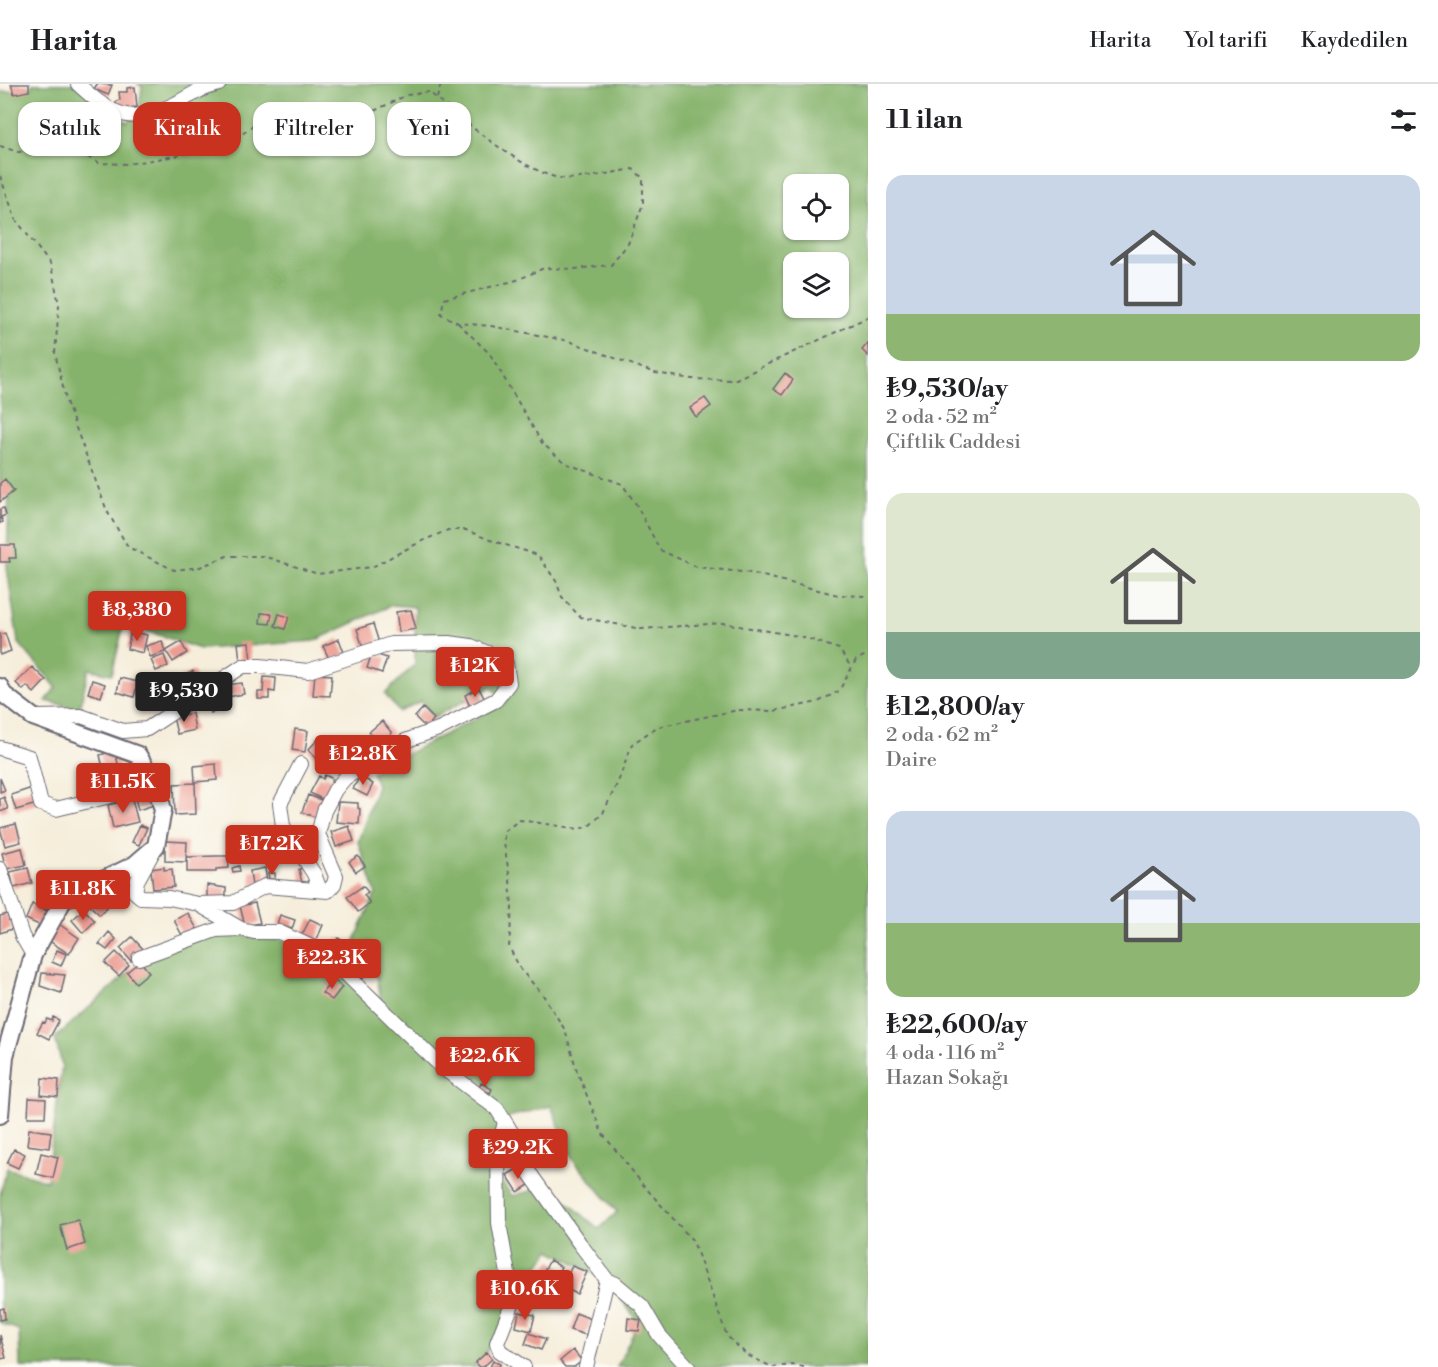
<!DOCTYPE html>
<html lang="tr">
<meta charset="utf-8">
<style>
:root{--surface:#fff;--page:#f6f6f6;--text:#202124;--muted:#757577;--line:#e0e0e0;--accent:#c8321e}
body{margin:0;font-family:"Libre Bodoni",serif;background:var(--page);color:var(--text);height:100vh;display:flex;flex-direction:column;font-size:22px;white-space:nowrap}
*{box-sizing:border-box;margin:0}
p{font-size:20px;color:var(--muted)}
.icon{flex:none;width:33px;height:33px;fill:none;stroke:currentColor;stroke-width:2;stroke-linecap:round;stroke-linejoin:round}
.map{position:relative;flex:1;overflow:hidden}
.details{display:flex;flex-direction:column;background:var(--surface);width:570px}
.details>*{flex:none}
.guide{position:absolute;left:18px;top:18px;width:570px;height:54px;display:flex;gap:12px}
.controls{position:absolute;left:783px;top:90px;display:grid;gap:12px}
.controls a{display:grid;place-items:center;width:66px;height:66px;border-radius:12px;background:var(--surface);box-shadow:0 2px 4px #0004;font-size:30px}
.price{position:absolute;translate:-50% -51px;padding:0 14px;border-radius:6px;background:var(--accent);color:#fff;font-size:20px;line-height:39px;filter:drop-shadow(0 2px 3px #0008)}
.price::after{content:'';position:absolute;left:50%;top:36px;width:18px;height:14px;margin-left:-9px;background:inherit;clip-path:polygon(0 0,100% 0,50% 100%)}
.price.current{background:#222;color:#fff}
ul{padding:0;list-style:none}
li{display:grid;align-content:center;gap:12px;height:318px;padding:0 18px}
li span{display:grid;place-items:center;height:186px;border-radius:18px;color:#555}
li>.icon{margin-inline-start:auto}
span .icon{width:108px;height:108px;fill:#fffc;stroke-width:1}
li b{font-size:26px}
h2{display:flex;justify-content:space-between;align-items:center;height:72px;padding:0 18px;font-size:26px}
.pill{padding:0 21px;border-radius:18px;background:var(--surface);box-shadow:0 2px 4px #0004;font-size:21px;line-height:54px}
.pill.current{background:var(--accent);color:#fff}
header{display:flex;align-items:center;gap:36px;box-sizing:border-box;height:84px;padding:0 30px;background:var(--surface);border-bottom:2px solid var(--line)}
header strong{font-size:28px}
nav{display:flex;gap:33px;margin-inline-start:auto;font-size:21px}
main{display:flex;flex:1;min-height:0}
.map>svg:first-child{display:block}
.forest{fill:#86b36c;stroke:#546a54;stroke-width:1.5;fill-rule:evenodd}
.building{fill:#ec9c92}
.lines{fill:none;stroke-linecap:round;stroke-linejoin:round}
.minor-casing{stroke:#6c6973;stroke-width:16}
.tertiary-casing{stroke:#6c6973;stroke-width:20}
.path{stroke:#6c6973;stroke-width:2;stroke-dasharray:4.5 4.5;stroke-linecap:butt}
.minor{stroke:#fff;stroke-width:14}
.tertiary{stroke:#fff;stroke-width:16}
</style>
<header>
<strong>Harita</strong>
<nav><a>Harita</a><a>Yol tarifi</a><a>Kaydedilen</a></nav>
</header>
<main>
<div class="map">
<svg width="868" height="1283" viewBox="0 0 868 1283">
<rect width="100%" height="100%" fill="#fdfcf7"/>
<filter id="ink" filterUnits="userSpaceOnUse"><feTurbulence type="fractalNoise" baseFrequency=".0167" numOctaves="2"/><feDisplacementMap in="SourceGraphic" scale="12" xChannelSelector="R" yChannelSelector="G"/><feConvolveMatrix kernelMatrix="1 2 1 2 8 2 1 2 1" color-interpolation-filters="sRGB"/></filter>
<filter id="wash" filterUnits="userSpaceOnUse"><feTurbulence type="fractalNoise" baseFrequency=".008" numOctaves="4" result="noise"/><feDisplacementMap in="SourceGraphic" scale="24" xChannelSelector="R" yChannelSelector="G"/><feGaussianBlur stdDeviation="1.35" result="paint"/><feColorMatrix in="noise" values="0 0 0 0 0 0 0 0 0 0 0 0 0 0 0 0 0 1.4 0 .05"/><feComposite in="paint" operator="in"/></filter>
<g filter="url(#wash)">
<rect width="100%" height="100%" fill="#f6eedb"/>
<path class="forest" d="M32,0h41l54,38 12,-13 3,-23 -5,-2h731v1283h-251l21,-45 -31,-42 -57,-30 -24,33 -48,84h-458l-1,-37 -19,-7v-128l7,-27 40,13 15,-116 -7,-27 101,-90 70,-15 73,10 82,57 -4,-23 -22,-37 21,-47 -18,-51 19,-57 -5,-13 135,-70 -16,-15 -57,30 -13,-16 -22,11 -14,-18 30,-30v-57l-23,-2 -78,36 -114,8 -76,-26 -12,51 -23,-5 -10,40 -33,-8 10,-14 -38,-45 -11,-74 2,-84 -9,1v-393l31,-3zM794,100h44v46h-44zM794,178h44v46h-44zM551,1022l21,52 45,54 -18,17 -50,-43 -37,10 -16,-23 5,-54z"/>
<g id="blocks">
<path class="building" d="M11,0h18v7l-15,3z
M97,0l15,1 -4,10 -14,-6z
M135,3l2,20 -20,2 -1,-8 4,-1 -1,-8h8v-4z
M868,259v13l-6,-6z
M785,289l8,7 -11,15 -9,-6z
M705,314l6,8 -15,11 -6,-9z
M5,395l9,12 -14,11v-19z
M4,424l2,7 -5,2 2,5 -3,1v-14z
M0,461h15l1,13h-7l1,4h-10z
M104,522l8,3 -8,16 -11,-6 3,-6 4,1z
M411,526l5,19 -17,3 -3,-20z
M261,529l11,1 -2,10 -10,-1z
M279,530l10,3 -4,12 -10,-3z
M373,540l7,22 -16,5 -7,-22z
M131,547l16,4 -4,18 -16,-4z
M5,549l6,18 -11,4v-21z
M339,555l6,16 -15,6 -7,-15z
M162,557l3,11 -15,5 -4,-11z
M181,558l6,11 -14,9 -7,-11z
M249,558l2,18 -11,1 -2,-18z
M372,569l15,5 -5,15 -15,-5z
M164,571l4,11 -12,5 -5,-11z
M32,583l14,13 -12,13 -7,-7 -4,4 -7,-7z
M193,587l9,17 -14,8 -9,-17z
M315,590l17,1 -2,21 -17,-1z
M264,593l12,1 -1,14 -6,-1v8h-11v-7h5z
M120,594l18,4 -4,15 -17,-5z
M92,596l13,4 -4,13 -13,-4z
M242,599l2,11 -16,3 -2,-12z
M479,604l6,12 -15,7 -5,-12z
M218,608l6,16 -13,5 -5,-17z
M164,611l1,13 -18,1 -1,-13z
M423,624l11,11 -8,9 -11,-11z
M192,629l3,17 -18,4 -4,-17z
M382,637l10,12 -11,13 -12,-14z
M295,645l13,2 -3,21 -13,-2z
M320,653l10,9 -12,14 -10,-10z
M369,653l8,10 -15,13 -9,-11z
M348,663l12,14 -16,14 -12,-14z
M110,668l6,3 3,13 -15,4 -4,-17z
M133,679l8,19 -26,10 -9,-16z
M216,680l1,16 -22,2 -1,-16z
M325,691l8,4 -2,3 3,2 -8,17 -16,-8 9,-17 4,3z
M360,692l13,8 -6,12 -14,-7z
M98,693l4,17 -18,4 -4,-17z
M0,694l5,12 -5,2z
M195,699l1,31 -21,1 -1,-31z
M32,704l5,16 -21,6 -5,-15z
M151,709l3,12 -16,5 -3,-13z
M308,711l16,6 -7,17 -15,-6z
M4,713l4,12 -8,3v-13z
M132,715l6,23 -25,6 -5,-23z
M338,718l20,1v5l2,1 -1,15 -23,-2z
M16,740l5,18 -16,4 -5,-18z
M140,741l7,3 -8,17 -7,-3z
M349,742l5,15 -18,6 -5,-15z
M165,757l22,1 -1,20 -21,-1z
M22,764l4,17 -20,4 -4,-16z
M216,772h12l1,12 -13,1v3h-29v-15z
M358,772l7,10 -9,6 -7,-10z
M239,782l1,5 -7,1 -1,-4z
M164,783v3l8,-1 2,18 -21,2 -2,-20z
M307,783l4,19 -8,2 -4,-19z
M28,784l4,15 -18,5 -4,-16z
M265,784l2,15 -15,3 -2,-15z
M268,789h7v6h-6z
M51,797l11,10 -13,14 -11,-10z
M207,801l19,3v12h-19z
M363,802l5,6 -4,3 6,8 -12,9 -11,-15z
M99,809l6,5 -3,3 6,5 -8,9 -11,-10z
M255,819l5,20 -15,3 -5,-20z
M32,820l16,7 -7,15 -15,-7z
M84,825l11,12 -12,12 -11,-13z
M188,829l9,16 -14,8 -9,-17z
M7,830l5,15 -12,4v-17z
M280,831l15,5 -3,9 -15,-5z
M310,835l13,6 -7,16 -14,-6z
M59,840l20,14 -10,16 -21,-14z
M109,848l7,7 -9,11 -8,-6z
M132,853l12,13 -13,11 -11,-13z
M338,854l11,6 -5,11 -12,-6z
M57,866l9,4 -5,12 -9,-4z
M116,868l13,13 -10,11 -14,-13z
M140,877l9,11 -13,11 -9,-11z
M363,879l7,9 -8,7 -7,-9z
M42,889l23,2 -4,18 -21,-7z
M333,895l9,8 -10,13 -10,-7z
M53,933l6,3 -10,19 -12,-6 6,-11 2,1 2,-4 5,2z
M42,994l17,2 -1,17 -17,-2z
M481,999l11,6 -2,4 -11,-5z
M29,1014l17,1 -1,18h-17z
M29,1045l22,3 -2,16 -22,-3z
M553,1058l5,15 -13,4 -4,-15z
M14,1065l11,5 -7,14 -11,-5z
M41,1069l17,4 -5,21 -17,-4z
M519,1084l10,17 -11,7 -11,-17z
M78,1136l7,24 -18,6 -7,-25z
M550,1176l11,7 -6,10 -11,-6z
M572,1182l15,6 -10,22 -15,-7z
M4,1224l1,11 -5,1v-11z
M519,1228l16,3 -4,16 -15,-4z
M576,1229l15,6 -5,16 -16,-5z
M628,1234l13,2 -2,11 -12,-1z
M529,1249l17,6 -5,11 -16,-6z
M0,1251l6,23 -6,1z
M573,1266l9,11 -8,6h-9l-5,-6z
M487,1268l5,7 -9,8h-4l-4,-4z
M493,1277l7,3 -1,3h-9z"/>
</g>
</g>
<g filter="url(#ink)">
<use href="#blocks" fill-opacity="0" stroke="#6c6973" stroke-width="1.5"/>
<g class="lines">
<defs>
<path id="minor" d="M78,0c35,33 54,42 99,19 16,-9 23,-14 42,-19
M38,633l43,-1 42,15 24,-2 96,-63h17l48,5 83,-27 58,-1 22,3 19,8 16,10 3,19 -13,17 -55,28 -36,13 -60,37 -10,12 -11,21 -6,23 18,42 -2,8 -6,7 -63,-5 -32,17 -35,1
M0,664l29,9 12,47 15,5 100,-24
M301,680l-21,40 3,22 31,48 6,16
M154,766l-17,31 -2,11 6,5 28,1 29,6 43,25 13,3h25l37,17 27,22 100,97 54,41 21,34 8,25 54,76 27,36 9,4 26,22 17,29 29,32
M0,785l22,67 11,19
M139,874l77,-28 24,-1
M505,1038l-7,27 1,74 14,79 -16,41 3,8 24,16
M586,1283l21,-87"/>
<path id="tertiary" d="M0,603l3,7 30,23 105,38 18,30 7,25 -7,36 -22,19 -70,34 -31,56 -28,101 -5,59"/>
</defs>
<use href="#minor" class="minor-casing"/>
<use href="#tertiary" class="tertiary-casing"/>
<path class="path" d="M437,14l4,-14
M0,62l18,6 30,-3 28,2 23,12 28,1 54,-9 53,-15 19,-14h22l74,-14 27,-2 31,-15 22,-3c30,25 94,80 131,86 18,3 54,-6 73,-9l10,9v26l-15,40 -17,21 -36,4 -31,-1 -27,12 -73,19 -3,15 17,9 33,3 78,15 86,32 37,6 42,1 134,-63
M0,92l16,44 35,45 8,40 -4,48 12,51 40,107 21,36 46,23 26,-3 27,-11h36l55,18 54,-7 50,-26 26,-11h18l24,10 48,15 18,26 6,16 18,20 61,12 81,-6 81,14 36,12 12,18
M458,239l32,31 52,89 23,20 57,21 14,20 24,46 37,17 54,6 87,22 30,1
M804,1283l-10,-2 -22,2 -25,-12 -20,-19 -34,-95 -48,-54 -43,-54 -25,-62 -12,-41 -22,-35 -22,-25 -12,-23 3,-39 -2,-28 -6,-37v-12l16,-11 59,9 10,-3 14,-13 15,-31 14,-38 25,-17 81,-17 36,1 44,-9 21,-11 17,-31 12,-6"/>
<use href="#minor" class="minor"/>
<use href="#tertiary" class="tertiary"/>
</g>
</g>
</svg>
<div class="controls">
<a><svg class="icon" aria-label="locate" viewBox="0 0 24 24"><circle cx="12" cy="12" r="6"/><path d="M12 2v4M12 18v4M2 12h4M18 12h4"/></svg></a>
<a><svg class="icon" aria-label="layers" viewBox="0 0 24 24"><path d="M12 4l9 5-9 5-9-5zM3 14l9 5 9-5"/></svg></a>
</div>
<b class="price" style="left:137px;top:558px">₺8,380</b>
<b class="price" style="left:475px;top:614px">₺12K</b>
<b class="price current" style="left:184px;top:639px">₺9,530</b>
<b class="price" style="left:363px;top:702px">₺12.8K</b>
<b class="price" style="left:123px;top:730px">₺11.5K</b>
<b class="price" style="left:272px;top:792px">₺17.2K</b>
<b class="price" style="left:83px;top:837px">₺11.8K</b>
<b class="price" style="left:332px;top:906px">₺22.3K</b>
<b class="price" style="left:485px;top:1004px">₺22.6K</b>
<b class="price" style="left:518px;top:1096px">₺29.2K</b>
<b class="price" style="left:525px;top:1237px">₺10.6K</b>
<div class="guide">
<a class="pill">Satılık</a>
<a class="pill current">Kiralık</a>
<a class="pill">Filtreler</a>
<a class="pill">Yeni</a>
</div>
</div>
<section class="details">
<h2>11 ilan<svg class="icon" aria-label="filters" viewBox="0 0 24 24"><path d="M4 7h16M4 17h16"/><circle cx="9" cy="7" r="2"/><circle cx="15" cy="17" r="2"/></svg></h2>
<ul>
<li><span style="background:linear-gradient(#c9d6e8 75%,#8fb573 0)"><svg class="icon" aria-label="home" viewBox="0 0 24 24"><path d="M3 11l9-7 9 7M6 9v11h12V9"/></svg></span><div><b>₺9,530/ay</b><p>2 oda · 52 m²</p><p>Çiftlik Caddesi</p></div></li>
<li><span style="background:linear-gradient(#dfe7d0 75%,#7fa58c 0)"><svg class="icon" aria-label="home" viewBox="0 0 24 24"><path d="M3 11l9-7 9 7M6 9v11h12V9"/></svg></span><div><b>₺12,800/ay</b><p>2 oda · 62 m²</p><p>Daire</p></div></li>
<li><span style="background:linear-gradient(#c9d6e8 60%,#8fb573 0)"><svg class="icon" aria-label="home" viewBox="0 0 24 24"><path d="M3 11l9-7 9 7M6 9v11h12V9"/></svg></span><div><b>₺22,600/ay</b><p>4 oda · 116 m²</p><p>Hazan Sokağı</p></div></li>
</ul>
</section>
</main>
